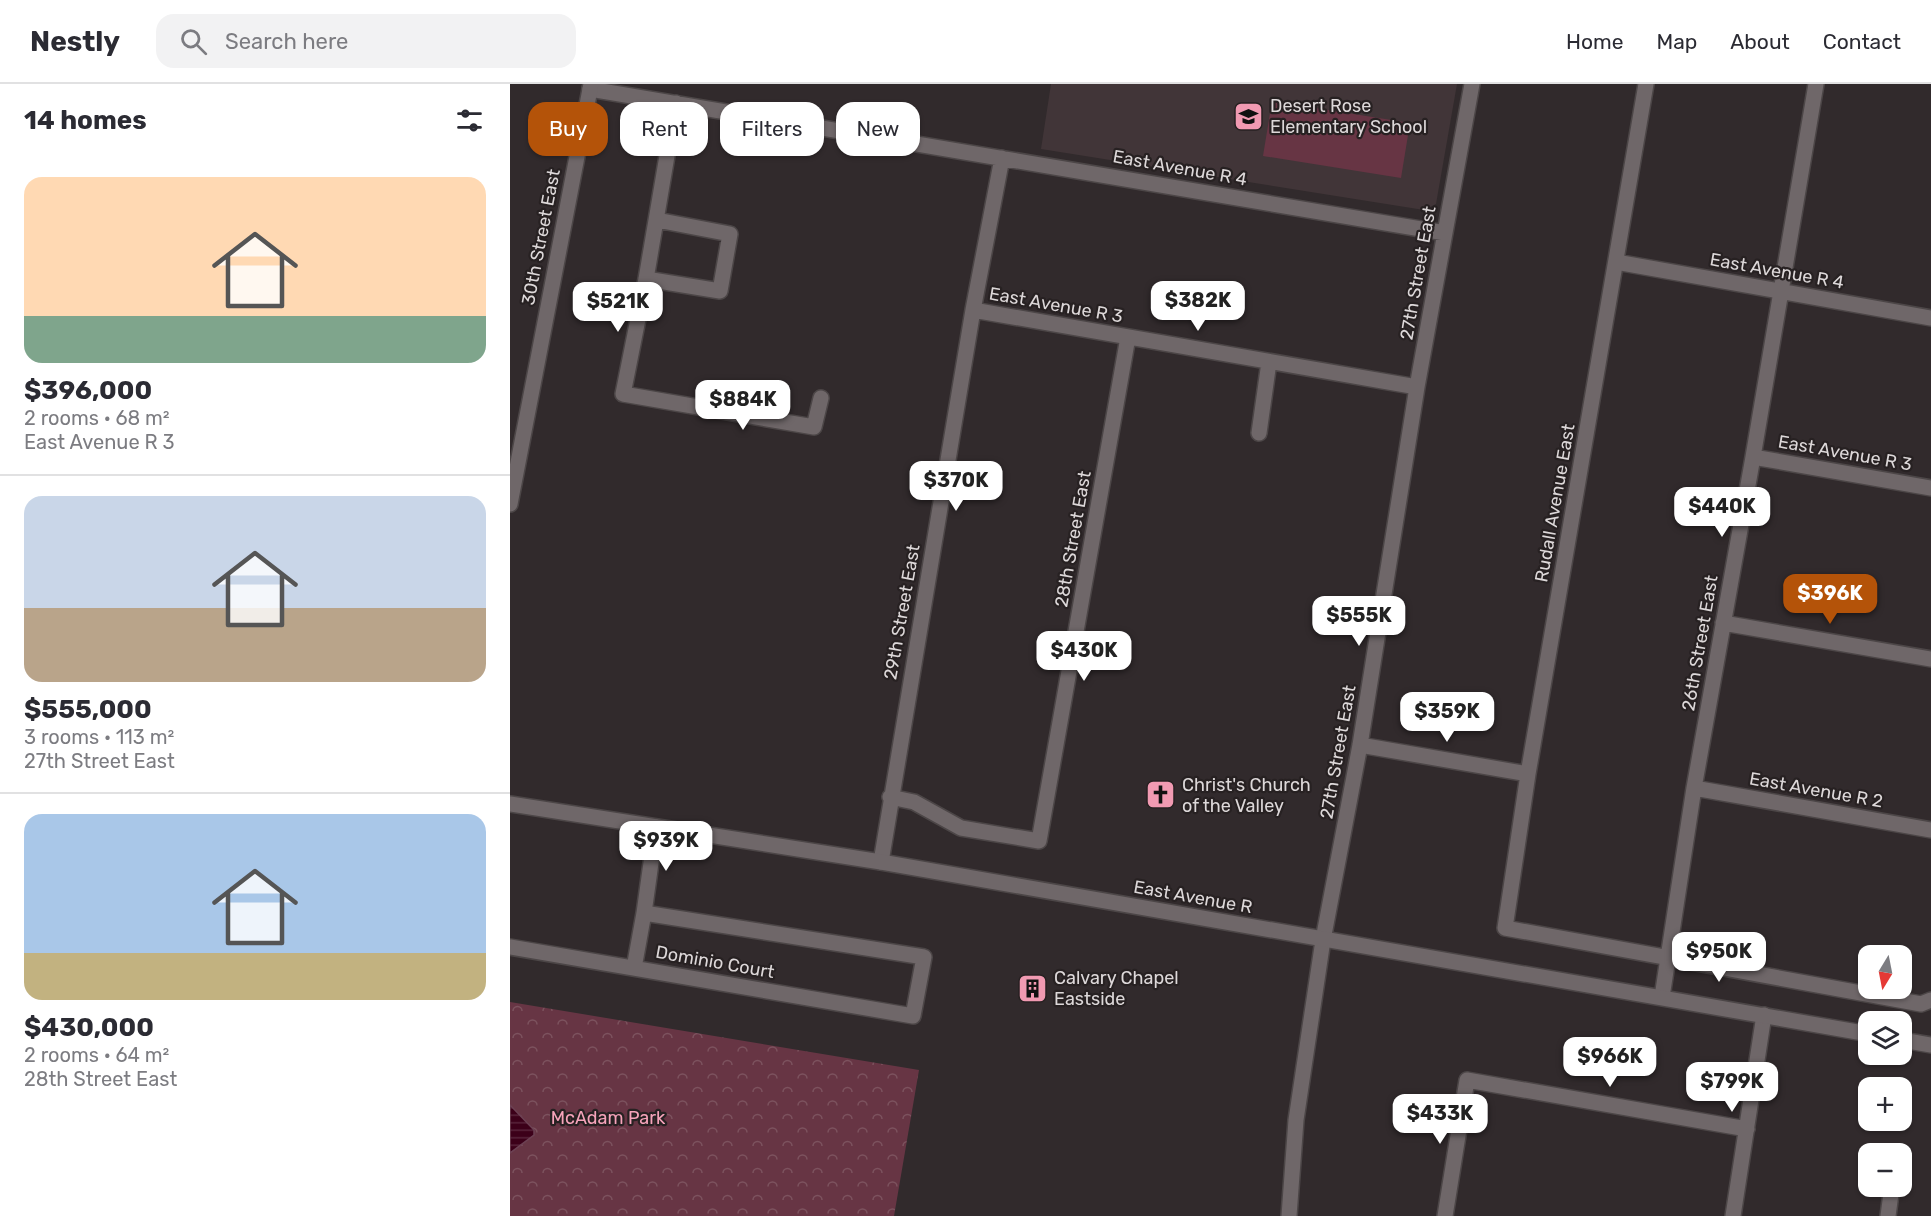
<!DOCTYPE html>
<meta charset="utf-8">
<style>
:root{--surface:#fff;--page:#f2f2f3;--text:#2b2b33;--muted:#7c7c81;--line:#e1e1e2;--accent:#b45309}
body{margin:0;font-family:Rubik,sans-serif;background:var(--page);color:var(--text);height:100vh;display:flex;flex-direction:column;font-size:22px;white-space:nowrap}
*{box-sizing:border-box;margin:0}
p{font-size:20px;color:var(--muted)}
.icon{flex:none;width:33px;height:33px;fill:none;stroke:currentColor;stroke-width:2;stroke-linecap:round;stroke-linejoin:round}
.map{position:relative;flex:1;overflow:hidden}
.drawer{display:flex;flex-direction:column;background:var(--surface);width:510px}
.drawer>*{flex:none}
.guide{position:absolute;left:18px;top:18px;width:570px;height:54px;display:flex;gap:12px}
.needle{width:39px;rotate:190deg}
.controls{position:absolute;left:1348px;top:861px;display:grid;gap:12px}
.controls a{display:grid;place-items:center;width:54px;height:54px;border-radius:12px;background:var(--surface);box-shadow:0 2px 4px #0004;font-size:30px}
.price{position:absolute;translate:-50% -51px;padding:0 14px;border-radius:12px;background:#fff;color:#222;font-size:20px;line-height:39px;filter:drop-shadow(0 2px 3px #0008)}
.price::after{content:'';position:absolute;left:50%;top:36px;width:18px;height:14px;margin-left:-9px;background:inherit;clip-path:polygon(0 0,100% 0,50% 100%)}
.price.selected{background:var(--accent);color:#fff}
ul{padding:0;list-style:none}
li{display:grid;align-content:center;gap:12px;height:318px;padding:0 24px}
li+li{border-top:2px solid var(--line)}
li span{display:grid;place-items:center;height:186px;border-radius:18px;color:#555}
li>.icon{margin-inline-start:auto}
span .icon{width:108px;height:108px;fill:#fffc;stroke-width:1}
li b{font-size:26px}
h2{display:flex;justify-content:space-between;align-items:center;height:72px;padding:0 24px;font-size:26px}
.chip{padding:0 21px;border-radius:18px;background:var(--surface);box-shadow:0 2px 4px #0004;font-size:21px;line-height:54px}
.chip.selected{background:var(--accent);color:#fff}
header{display:flex;align-items:center;gap:36px;box-sizing:border-box;height:84px;padding:0 30px;background:var(--surface);border-bottom:2px solid var(--line)}
header strong{font-size:28px}
nav{display:flex;gap:33px;margin-inline-start:auto;font-size:21px}
.search{width:420px;height:54px;background:var(--page);display:flex;align-items:center;gap:15px;box-sizing:border-box;padding:0 21px;border-radius:18px;color:var(--muted);font-size:22px}
main{display:flex;flex:1;min-height:0}
.map>svg:first-child{display:block}
.built{fill:#413538}
.grass{fill:#673544}
.forest{fill:url(#forest-crowns)}
.water{fill:url(#water-rules);stroke:#6c4153;stroke-width:1.5}
.lines{fill:none;stroke-linecap:round;stroke-linejoin:round}
.minor-casing{stroke:#4c4647;stroke-width:18}
.tertiary-casing{stroke:#4c4647;stroke-width:18}
.secondary-casing{stroke:#4c4647;stroke-width:18}
.minor{stroke:#6f6769;stroke-width:15}
.tertiary{stroke:#6f6769;stroke-width:15}
.secondary{stroke:#6f6769;stroke-width:15}
.labels{text-anchor:middle;stroke-width:4.5;stroke-linejoin:round;paint-order:stroke}
.poi-label{font-size:18px;fill:#ddd8d9;stroke:#272122;text-anchor:start}
.street-label{font-size:18px;fill:#ddd8d9;stroke:#272122}
.park-label{font-size:18px;fill:#f6a3ba;stroke:#272122}
</style>
<header>
<strong>Nestly</strong>
<div class="search"><svg class="icon" aria-label="search" viewBox="0 0 24 24"><circle cx="10" cy="10" r="6"/><path d="M15 15l6 6"/></svg>Search here</div>
<nav><a>Home</a><a>Map</a><a>About</a><a>Contact</a></nav>
</header>
<main>
<section class="drawer">
<h2>14 homes<svg class="icon" aria-label="filters" viewBox="0 0 24 24"><path d="M4 7h16M4 17h16"/><circle cx="9" cy="7" r="2"/><circle cx="15" cy="17" r="2"/></svg></h2>
<ul>
<li><span style="background:linear-gradient(#ffd9b3 75%,#7fa58c 0)"><svg class="icon" aria-label="home" viewBox="0 0 24 24"><path d="M3 11l9-7 9 7M6 9v11h12V9"/></svg></span><div><b>$396,000</b><p>2 rooms · 68 m²</p><p>East Avenue R 3</p></div></li>
<li><span style="background:linear-gradient(#c9d6e8 60%,#b9a48a 0)"><svg class="icon" aria-label="home" viewBox="0 0 24 24"><path d="M3 11l9-7 9 7M6 9v11h12V9"/></svg></span><div><b>$555,000</b><p>3 rooms · 113 m²</p><p>27th Street East</p></div></li>
<li><span style="background:linear-gradient(#a9c7e8 75%,#c2b280 0)"><svg class="icon" aria-label="home" viewBox="0 0 24 24"><path d="M3 11l9-7 9 7M6 9v11h12V9"/></svg></span><div><b>$430,000</b><p>2 rooms · 64 m²</p><p>28th Street East</p></div></li>
</ul>
</section>
<div class="map">
<svg width="1421" height="1132" viewBox="0 0 1421 1132">
<defs>
<pattern id="forest-crowns" width="20" height="18" patternUnits="userSpaceOnUse" patternTransform="scale(1.5)"><rect width="20" height="18" fill="#673544"/><path d="M2 6a3 3 0 1 1 6 0M12 15a3 3 0 1 1 6 0" fill="none" stroke="#7c525e"/></pattern>
<pattern id="water-rules" width="6" height="5" patternUnits="userSpaceOnUse" patternTransform="scale(1.5)"><rect width="6" height="5" fill="#3c0019"/><path d="M0 2.5h6" fill="none" stroke="#58243a"/></pattern>
</defs>
<rect width="100%" height="100%" fill="#312a2c"/>
<path class="built" d="M541,0h406l-21,120 -12,6 -383,-61z"/>
<path class="grass" d="M762,17l138,22 -9,55 -138,-22z"/>
<path class="forest" d="M0,918l409,68 -25,146h-384z"/>
<path class="water" d="M0,1021l24,25v5l-24,18z"/>
<g class="lines">
<defs>
<path id="minor" d="M1136,0l-118,690 -23,154 416,76 10,-4
M80,5l855,144
M166,19l-30,176 -23,115 191,33 7,-29
M1106,178l315,56
M136,195l74,12 10,-57 -73,-14
M463,226l444,77
M749,349l10,-71
M1243,373l178,31
M1213,539l208,36
M850,661l168,29
M1184,704l237,42
M380,713l24,5 47,26 78,13 89,-504
M371,778l92,-552 29,-152
M134,829l12,-86
M0,863l403,69 11,-59 -280,-44 -10,55
M1152,913l32,-209 59,-331 63,-373
M779,1132l7,-96 27,-180 37,-195 57,-358 55,-303
M935,1132l22,-136 280,49
M1223,1132l31,-201
M1378,1132l4,-30"/>
<path id="tertiary" d="M0,420l81,-420"/>
<path id="secondary" d="M0,720l371,58 988,172
M1392,956l29,5"/>
</defs>
<use href="#minor" class="minor-casing"/>
<use href="#tertiary" class="tertiary-casing"/>
<use href="#secondary" class="secondary-casing"/>
<use href="#minor" class="minor"/>
<use href="#tertiary" class="tertiary"/>
<use href="#secondary" class="secondary"/>
</g>
<defs>
<symbol id="school-square" viewBox="-11 -11 22 22"><rect x="-9" y="-9" width="18" height="18" rx="4" fill="#f19ab2" stroke="#272122"/><path d="M0-5L7-2L0 1L-7-2ZM-4 1L0 2.5L4 1V4Q0 6-4 4Z" fill="#111"/></symbol>
<symbol id="church-square" viewBox="-11 -11 22 22"><rect x="-9" y="-9" width="18" height="18" rx="4" fill="#f19ab2" stroke="#272122"/><path d="M-1.2-6h2.4v3.5h3.3v2.4h-3.3V6h-2.4V-.1h-3.3v-2.4h3.3Z" fill="#111"/></symbol>
<symbol id="building-square" viewBox="-11 -11 22 22"><rect x="-9" y="-9" width="18" height="18" rx="4" fill="#f19ab2" stroke="#272122"/><path d="M-4-6H4V6H1V3H-1V6H-4ZM-2.5-4.3h1.7v1.8h-1.7ZM.8-4.3h1.7v1.8H.8ZM-2.5-1h1.7V.8h-1.7ZM.8-1h1.7V.8H.8Z" fill="#111"/></symbol>
</defs>
<g fill-rule="evenodd">
<use href="#school-square" x="722" y="16" width="33" height="33"/>
<use href="#church-square" x="634" y="694" width="33" height="33"/>
<use href="#building-square" x="506" y="888" width="33" height="33"/>
</g>
<g class="labels">
<g class="poi-label">
<text x="760" y="28">Desert Rose<tspan x="760" dy="21">Elementary School</tspan></text>
<text x="672" y="707">Christ's Church<tspan x="672" dy="21">of the Valley</tspan></text>
<text x="544" y="900">Calvary Chapel<tspan x="544" dy="21">Eastside</tspan></text>
</g>
<g class="street-label">
<text transform="translate(670 84) rotate(10)" y="6">East Avenue R 4</text>
<text transform="translate(31 153) rotate(-79)" y="6">30th Street East</text>
<text transform="translate(1267 187) rotate(10)" y="6">East Avenue R 4</text>
<text transform="translate(908 189) rotate(-80)" y="6">27th Street East</text>
<text transform="translate(546 221) rotate(10)" y="6">East Avenue R 3</text>
<text transform="translate(1335 369) rotate(10)" y="6">East Avenue R 3</text>
<text transform="translate(1045 419) rotate(-80)" y="6">Rudall Avenue East</text>
<text transform="translate(563 455) rotate(-80)" y="6">28th Street East</text>
<text transform="translate(392 528) rotate(-80)" y="6">29th Street East</text>
<text transform="translate(1190 559) rotate(-80)" y="6">26th Street East</text>
<text transform="translate(828 668) rotate(-80)" y="6">27th Street East</text>
<text transform="translate(1306 706) rotate(10)" y="6">East Avenue R 2</text>
<text transform="translate(683 813) rotate(10)" y="6">East Avenue R</text>
<text transform="translate(205 878) rotate(10)" y="6">Dominio Court</text>
</g>
<g class="park-label">
<text x="98" y="1040">McAdam Park</text>
</g>
</g>
</svg>
<div class="controls">
<a><svg class="needle" viewBox="-14 -14 28 28"><path d="M0-13l5 13h-10z" fill="#e53935"/><path d="M0 13l5-13h-10z" fill="#7c7c81"/></svg></a>
<a><svg class="icon" aria-label="layers" viewBox="0 0 24 24"><path d="M12 4l9 5-9 5-9-5zM3 14l9 5 9-5"/></svg></a>
<a>+</a>
<a>−</a>
</div>
<b class="price" style="left:688px;top:248px">$382K</b>
<b class="price" style="left:108px;top:249px">$521K</b>
<b class="price" style="left:233px;top:347px">$884K</b>
<b class="price" style="left:446px;top:428px">$370K</b>
<b class="price" style="left:1212px;top:454px">$440K</b>
<b class="price selected" style="left:1320px;top:541px">$396K</b>
<b class="price" style="left:849px;top:563px">$555K</b>
<b class="price" style="left:574px;top:598px">$430K</b>
<b class="price" style="left:937px;top:659px">$359K</b>
<b class="price" style="left:156px;top:788px">$939K</b>
<b class="price" style="left:1209px;top:899px">$950K</b>
<b class="price" style="left:1100px;top:1004px">$966K</b>
<b class="price" style="left:1222px;top:1029px">$799K</b>
<b class="price" style="left:930px;top:1061px">$433K</b>
<div class="guide">
<a class="chip selected">Buy</a>
<a class="chip">Rent</a>
<a class="chip">Filters</a>
<a class="chip">New</a>
</div>
</div>
</main>
